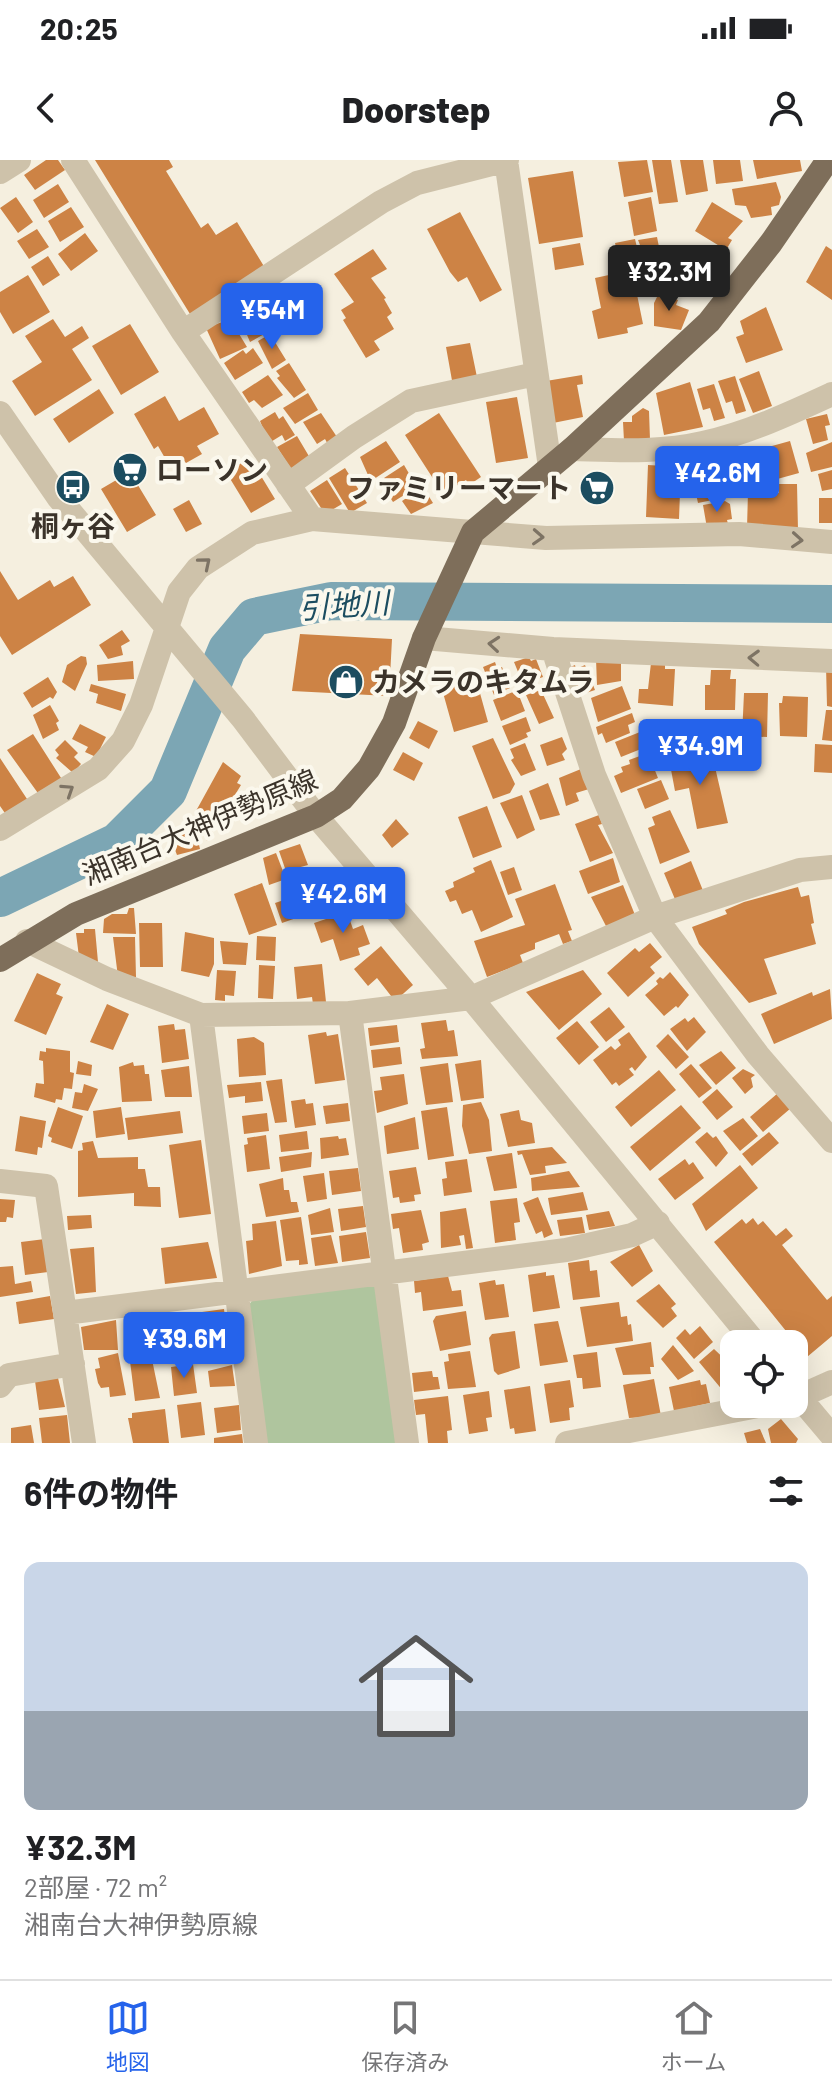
<!DOCTYPE html>
<html lang="ja">
<meta charset="utf-8">
<style>
:root{--surface:#fff;--page:#f6f6f6;--text:#202124;--muted:#757577;--line:#e0e0e0;--accent:#2563eb}
body{margin:0;font-family:Barlow,"Noto Sans JP",sans-serif;background:var(--page);color:var(--text);height:100vh;display:flex;flex-direction:column;font-size:30px;white-space:nowrap}
*{box-sizing:border-box;margin:0}
p{font-size:26px;color:var(--muted)}
.icon{flex:none;width:44px;height:44px;fill:none;stroke:currentColor;stroke-width:2;stroke-linecap:round;stroke-linejoin:round}
.map{position:relative;height:1283px;overflow:hidden}
.panel{display:flex;flex-direction:column;background:var(--surface);flex:1}
.panel>*{flex:none}
.tools{position:absolute;left:720px;top:1170px;display:grid;gap:16px}
.tools a{display:grid;place-items:center;width:88px;height:88px;border-radius:16px;background:var(--surface);box-shadow:0 8px 32px #0002;font-size:40px}
.price{position:absolute;translate:-50% -68px;padding:0 18px;border-radius:8px;background:var(--accent);color:#fff;font-size:26px;line-height:52px;filter:drop-shadow(0 2px 4px #0008)}
.price::after{content:'';position:absolute;left:50%;top:48px;width:24px;height:18px;margin-left:-12px;background:inherit;clip-path:polygon(0 0,100% 0,50% 100%)}
.price.on{background:#222;color:#fff}
ul{padding:0;list-style:none}
li{display:grid;align-content:center;gap:16px;height:424px;padding:0 24px}
li+li{border-top:2px solid var(--line)}
li span{display:grid;place-items:center;height:248px;border-radius:16px;color:#555}
li>.icon{margin-inline-start:auto}
span .icon{width:144px;height:144px;fill:#fffc;stroke-width:1}
li b{font-size:34px}
h2{display:flex;justify-content:space-between;align-items:center;height:96px;padding:0 24px;font-size:34px}
.status{display:flex;justify-content:space-between;align-items:center;height:56px;padding:0 40px;background:var(--surface);direction:ltr}
.status svg{height:22px;fill:currentColor}
header{display:flex;justify-content:space-between;align-items:center;height:104px;padding:0 24px;background:var(--surface);font-size:36px;font-weight:800}
.dock{display:flex;justify-content:space-around;align-items:center;height:112px;border-top:2px solid var(--line);background:var(--surface);font-size:22px;color:var(--muted)}
.dock a{display:grid;justify-items:center;gap:4px}
.dock .on{color:var(--accent)}
.map>svg:first-child{display:block}
.green{fill:#afc59e}
.lines{fill:none;stroke-linecap:round;stroke-linejoin:round}
.river{stroke:#7ca6b4;stroke-width:38}
.building{fill:#cd8345}
.minor{stroke:#cec2aa;stroke-width:24}
.major{stroke:#7e6e5a;stroke-width:24}
.oneway{stroke:#7d7364}
.labels{text-anchor:middle;stroke-width:8;stroke-linejoin:round;paint-order:stroke}
.poi-label{font-size:28px;font-weight:bold;fill:#3b332a;stroke:#fbf8ed;text-anchor:start}
.street-label{font-size:28px;fill:#3b332a;stroke:#fbf8ed}
.water-label{font-size:30px;font-style:italic;fill:#1c4d60;stroke:#fbf8ed}
</style>
<div class="status"><b>20:25</b><svg viewBox="0 0 49 12"><path d="M0 12V9h3v3zM5 12V6h3v6zM10 12V3h3v9zM15 12V0h3v12zM26 1h20v11H26zM47 4h2v5h-2z"/></svg></div>
<header><svg class="icon" aria-label="back" viewBox="0 0 24 24"><path d="M15 5l-7 7 7 7"/></svg>Doorstep<svg class="icon" aria-label="person" viewBox="0 0 24 24"><circle cx="12" cy="8" r="4"/><path d="M4 21q1-7 8-7t8 7"/></svg></header>
<div class="map">
<svg width="832" height="1283" viewBox="0 0 832 1283">
<rect width="100%" height="100%" fill="#f5efdf"/>
<path class="green" d="M370,1122l9,8 18,153h-133l-16,-137 6,-8z"/>
<g class="lines">
<path class="river" d="M0,738l117,-56 51,-51 59,-142 27,-32 77,-16 501,3"/>
</g>
<path class="building" d="M46,0h12l7,10 -30,20 -11,-15z
M95,0h74l4,7 -7,4 35,57 7,-5 8,12 21,-13 28,46 -75,46z
M647,0l6,32 -29,5 -6,-35z
M652,0h19l7,42 -19,2z
M680,0h23l5,31 -22,4z
M713,0h27l3,21 -27,3z
M753,0h47l2,11 -45,8z
M573,11l10,66 -44,7 -11,-66z
M776,22l5,15 -2,8 -8,2 1,8 -21,3 -5,-12 -11,-1 -3,-16z
M58,24l11,18 -25,16 -11,-18z
M16,37l17,25 -15,11 -18,-25z
M651,37l6,34 -23,5 -6,-34z
M712,42l31,19 -15,17 4,2 -6,10 -31,-19z
M71,47l13,20 -24,15 -12,-21z
M460,52l42,78 -22,12 -13,-25 -9,5 -8,-10 -23,-43z
M37,69l12,18 -20,12 -12,-18z
M85,73l13,18 -27,20 -13,-17z
M657,77l4,20 -15,3 -8,-20z
M635,79l4,17 -20,4 -4,-17z
M580,83l4,22 -29,5 -3,-22z
M826,86l6,4v50l-26,-18z
M680,87l25,6 -2,6 19,5 -7,29 -23,-6 -1,5 -9,-2 2,-9 -12,-2z
M373,89l14,20 -16,9 15,20 -2,1 8,14 -5,4 7,12 -20,12 6,9 -14,8 -23,-38 3,-2 -5,-8 13,-8 -20,-28z
M48,96l12,19 -17,11 -12,-19z
M632,110l11,54 -16,4 1,5 -30,6 -6,-28 9,-3 -6,-30z
M28,115l22,37 -37,22 -13,-22v-20z
M659,133l19,7 -2,5 13,5 -8,20 -27,-4v-23z
M271,135l16,24 -13,8 -15,-24z
M253,147l15,25 -18,10 -11,-26z
M766,147l17,43 -37,13 -10,-26 8,-3 -4,-13z
M53,159l12,18 17,-11 7,12 -17,11 20,31 -57,36 -23,-35 30,-19 -17,-26z
M230,159l17,28 -27,12 -14,-31z
M130,164l29,48 -38,23 -29,-49z
M270,174l16,26 -14,9 -14,-28z
M470,183l8,39 -25,4 -7,-39z
M253,188l10,15 -28,17 -11,-17 19,-13 3,4z
M289,203l17,27 -12,8 -17,-20 3,-2 -4,-5z
M759,211l13,35 -19,7 -14,-34z
M268,215l15,20 -21,13 -8,-8 -5,3 -7,-11z
M582,215l1,9 -6,1 6,32 -30,6 -7,-42z
M735,216l11,35 -10,3 -4,-13 -6,2 -8,-22z
M690,222l13,45 -39,8 -8,-42z
M714,224l11,34 -11,3 -4,-13 -7,2 -6,-21z
M99,229l15,24 -45,30 -16,-24z
M308,233l10,17 -23,14 -12,-16z
M165,236l14,25 25,-14 15,27 -22,12 5,8 -16,9 -4,-5 -13,7 -11,-19 -4,3 -20,-35z
M517,237l11,61 -32,5 -10,-61z
M643,248l6,3 1,29 -26,1 -1,-19h9v-6z
M275,252l4,7 4,-3 12,19 -10,6 -3,-6 -13,8 -9,-22z
M321,253l20,30 -10,7 -6,-11 -8,5 -14,-22z
M439,253l42,64 -12,8 -3,-5 -23,14 -38,-59z
M827,254l3,11 -5,1 3,14 -15,4 -7,-25z
M297,276l16,27 -19,11 -17,-27z
M386,281l14,21 -26,17 -6,-4 -8,-18z
M790,281l9,32 -62,17 -9,-32z
M832,282v25l-21,5 -5,-19z
M718,295l4,21 -23,4 -5,-22z
M250,298l25,41 -24,14 -25,-41z
M404,305l13,22 -24,15 -11,-17 5,-2 -3,-5z
M648,305l33,2 -2,52 -33,-2z
M345,308l22,35 -17,10 -21,-35z
M832,310v19l-10,2 -4,-17z
M130,312l26,43 -29,17 -26,-43z
M723,319l4,18 -29,6 -4,-18z
M327,320l15,24 -17,10 -15,-23z
M779,324h18l1,46 -51,-2 1,-36 31,1z
M423,327l10,16 -22,11 -9,-13z
M819,338h13v25h-13z
M189,340l13,24 -16,8 -13,-23z
M725,341l5,3 2,15 -5,1 1,4 -21,4 -4,-23z
M0,411l18,29 32,-20 4,7 19,-11 18,29 -79,50 -12,-19z
M122,470l8,11 -9,5 2,9 -15,4 -9,-14z
M300,474l92,5 -3,57 -97,-5z
M81,496l5,1 1,7 -12,27 -13,-9 5,-17z
M529,497l2,4 5,-2 7,18 -20,7 -9,-22z
M596,499h25v22l-24,4z
M133,501l1,18 -36,2 -1,-16z
M495,502l2,6 5,-1 8,21 -16,7 -11,-28z
M651,503l14,1v5h10l-2,37 -35,-3 1,-14h9z
M575,505l1,4 9,-4 10,25 -12,4 -2,-5 -7,2 -8,-22z
M826,506l6,1v40l-5,-1z
M473,508l15,54 -34,10 -14,-50 28,-8 -2,-4z
M711,510h20l-1,9h6l-1,31h-30v-25h5z
M48,517l9,15 -4,7 -3,-2 -18,11 -9,-15z
M91,524l35,10 -5,17 -25,-8 2,-9 -9,-3z
M622,526l9,23 -33,13 -7,-24z
M541,530l13,28 -15,6 -13,-29z
M513,532l5,1 7,18 -24,10 -8,-21z
M744,533h24l-1,44 -25,-1z
M783,536l25,1 -1,40 -27,-1 -1,-33h3z
M50,545l9,16 -3,2 3,7 -16,9 -10,-24z
M826,550h6v31l-10,-1z
M632,553l3,9 -7,3 2,8 -24,10 -4,-10 -4,2 -2,-8z
M526,557l5,14 -5,2 2,4 -18,8 -8,-19z
M657,559h22l-2,25 -21,-1v-4h-7v-13h8z
M418,561l20,10 -9,18 -20,-11z
M80,564l26,13 -10,20 -11,-5 3,-5 -16,-8z
M640,572l6,15 -25,10 -6,-15z
M33,574l30,47 -23,15 -33,-46z
M562,577l5,12 -5,5 3,6 -18,6 -7,-21z
M493,578l22,46 -5,9 -17,6 -21,-53z
M65,580l13,13 -4,4 7,7 -8,9 -17,-15 3,-3 -4,-5z
M525,583l11,27 -15,6 -10,-16 3,-2 -4,-9z
M815,584l17,1v28l-18,-1z
M711,590l17,73 -31,6 -8,-41 -14,3 -6,-32z
M403,592l20,11 -9,18 -21,-11z
M648,593l10,25 -37,15 -7,-17 9,-4 -2,-5 9,-3 -1,-4z
M0,598l29,44 -22,14 -7,-10z
M223,602l18,14 -4,7 4,2 -34,56 -11,-30z
M581,609l8,20 -13,4 3,8 -13,5 -7,-28z
M661,620l8,19 -24,10 -8,-20z
M548,623l12,32 -20,5 -11,-29z
M522,635l13,35 -18,9 -17,-36z
M487,646l15,41 -29,11 -15,-41z
M670,650l20,42 -30,12 -12,-36 7,-3 -3,-8z
M599,655l3,9 -4,1 15,28 -23,9 -15,-38z
M396,659l13,15 -17,14 -10,-13z
M193,660l7,29 -23,6 -5,-13 9,-3 -1,-10 5,-1 -1,-4z
M300,684l8,21 -11,3 2,5 -11,4 -9,-26z
M276,693l10,26 -17,6 -6,-27z
M613,698l7,24 -32,12 -9,-23z
M491,700l22,57 -32,15 -9,-22 -10,4 -6,-14 -6,2 -5,-11 9,-4 -1,-5 22,-10 -2,-4z
M691,701l13,32 -27,11 -13,-31z
M514,707l8,23 -14,5 -8,-23z
M323,709l6,26 -31,11 4,10 -20,7 -7,-20 12,-4 -5,-16z
M262,723l15,42 -28,10 -15,-41z
M555,724l17,46 -4,1 4,10 -9,3 -4,-10 -24,9v6l-15,6 3,8 -36,14 -13,-36 51,-16 -10,-26z
M623,725l12,30 -29,11 -15,-29z
M798,727l3,10 8,-2 5,28 -3,1 5,20 -52,15 13,35 -28,9 -50,-59 -7,-17 35,-13 -2,-4 19,-8z
M134,748l2,26 -33,-1 1,-14 8,-5h15l2,-6z
M347,752l6,17 10,-4 7,19 -12,4 2,7 -20,6 -7,-22 -12,4 -7,-20z
M139,763h23l1,44h-23z
M84,769h11l3,33 -19,-5 -3,-24h8z
M185,772l29,6v26l-5,13 -28,-6z
M257,776l19,1 -1,24 -19,-1z
M113,777h22l1,40h-18z
M220,781l28,2 -2,22 -23,-1z
M650,783l12,14 -12,10 5,6 -27,24 -21,-24 28,-25 4,4z
M381,786l32,39 -18,16 -18,-23 -9,8 -14,-17z
M322,804l4,38 -13,2 -1,-7 -15,2 -3,-32z
M259,805l16,1 -2,33 -15,-1z
M217,810l19,1 -2,25 -9,-1v6l-10,-1z
M583,810l19,24 -43,36 -33,-38z
M670,812l19,23 -11,13 -2,-2 -12,10 -19,-21 13,-11 -2,-3 4,-4 3,2z
M37,813l24,11 -5,10 7,3 -17,38 -32,-14z
M830,829l2,30 -58,25 -13,-30 51,-22 1,4z
M107,844l22,10 -16,36 -23,-8z
M609,847l16,20 -19,15 -16,-20z
M694,857l12,15 -19,19 -17,-22 15,-11 3,4z
M446,860l2,11 6,-1 4,26 -36,3 -2,-10 5,-1 -4,-25z
M577,861l22,26 -20,18 -23,-27z
M174,864l1,6 10,-1 4,30 -27,4 -4,-37z
M397,865l2,17 -29,4 -2,-18z
M326,872l1,4 11,-2 7,46 -30,4 -7,-49z
M629,872l18,25 -12,14 -3,-4 -3,2 5,6 -15,11 -3,-4 -4,3 -19,-25 18,-14 4,4 6,-5 -3,-5z
M668,874l21,23 -13,12 -20,-23z
M254,877l10,6 2,32 -27,2 -2,-38z
M400,887l2,17 -29,4 -2,-18z
M46,888l24,3v21l4,1 -2,16 -8,-1 -2,12 -6,-1 -1,4 -21,-6 2,-14 8,1 -1,-23 -4,-1 1,-9 6,1z
M721,891l15,17 -20,17 -17,-20z
M481,900l3,38 -23,3 -6,-37z
M78,901l14,4 -1,11 -15,-2z
M133,902l1,4 10,-1 1,9h4l3,27 -30,1 -3,-35z
M448,903l5,39 -27,3 -6,-38z
M691,904l21,24 -13,10 -20,-24z
M189,906l3,31h-27l-4,-27z
M743,909l12,6 -4,3 2,9 -8,7 -13,-16z
M659,910l17,20 -45,37 -16,-20z
M404,914l4,30 -31,9 -3,-22 8,-1 -2,-13z
M282,919l5,43 -12,1 -9,-42z
M261,922l2,19 -18,2v-7l-16,2 -2,-13z
M84,924l14,5 -10,22 -16,-3 3,-16 7,1z
M717,929l16,18 -16,13 -15,-18z
M778,933l13,15 -28,24 -13,-15z
M305,939l1,5 7,-1 3,22 -21,3 -4,-27z
M481,942l8,18 3,31 -23,3 -7,-28 1,-21z
M348,943l2,18 -24,3 -3,-18z
M681,945l20,23 -51,43 -20,-24z
M58,947l25,9 -11,33 -21,-7 1,-4 -4,-2z
M121,947l4,27 -29,4 -3,-27z
M447,947l7,49 -26,4 -7,-49z
M519,950l2,10 11,3 3,20 -27,4 -8,-33z
M180,951l3,22 -55,7 -3,-22z
M267,953l2,18 -25,3 -2,-18z
M20,956l26,5 -4,27 -4,-1 -1,8 -22,-4z
M415,957l4,32 -32,5 -3,-28z
M743,958l15,18 -18,15 -17,-20z
M307,971l2,18 -28,3 -2,-17z
M707,972l6,6 3,-2 12,17 -12,14 -21,-25z
M769,972l10,11 -27,23 -10,-12z
M266,975l4,34 -23,3 -3,-27 4,-1 -1,-6z
M338,976l1,3 7,-1 3,17 -28,4 -1,-21z
M201,980l10,74 -32,4 -10,-73z
M93,981l5,17 40,-1v12h7l3,18h12l1,20 -27,-1v-13l-56,4v-46l5,-1 -1,-7z
M552,987l15,16 -22,3 1,7 -16,2 -8,-21 -4,1 -1,-4z
M312,992l-1,15 -30,5 -2,-15z
M512,993l5,35 -23,3 -8,-34z
M467,999l5,33 -28,4 -2,-17 5,-1 -2,-16z
M685,999l4,6 4,-3 11,16 -29,22 -17,-21z
M740,1005l18,23 -52,43 -14,-27z
M416,1007l5,27 -7,1 1,6 -15,2 -1,-6 -6,1 -4,-27z
M358,1008l3,23 -29,4 -3,-24z
M569,1011l11,16 -48,4 -1,-13z
M324,1013l3,26 -20,3 -4,-26z
M283,1018l1,12h5l2,12h6l2,10 -33,5 -7,-33z
M583,1032l5,18 -37,5 -3,-17z
M538,1037l15,37 -9,4 -2,-7 -6,3 -13,-31z
M517,1038l3,24 -6,1 2,17 -21,3 -5,-42z
M0,1039l15,1 -2,18 -6,-1 -1,5h-6z
M363,1046l3,21 -25,4 -3,-22z
M330,1048l4,24 -23,3 -3,-20z
M466,1048l7,40 -7,1 -2,-14 -5,1 2,9 -20,3 -1,-36z
M421,1050l8,32 -7,2 1,6 -20,3 -4,-25 -6,1 -2,-15z
M609,1051l6,15 -26,4 -3,-15z
M91,1055l1,13 -24,2 -1,-14z
M301,1057l7,47 -9,1v-5l-13,1 -6,-41z
M582,1057l3,16 -25,3 -3,-16z
M753,1058l5,7 5,-4 13,15 10,-8 7,8 -11,9 45,55 5,-4v40l-25,21 -93,-115 28,-23 4,5z
M276,1061l6,45 -33,8 -3,-33 7,-1 -1,-16z
M366,1072l4,26 -28,4 -3,-26z
M331,1075l7,28 -23,3 -4,-28z
M45,1079l3,33 -23,3 -4,-33z
M208,1082l9,36 -52,6 -4,-36z
M639,1085l14,26 -21,16 -22,-25z
M94,1087l2,45 -20,2 -6,-45z
M589,1100l1,11 7,-1 3,27 -27,3 -5,-37z
M13,1106l2,18 16,-3 2,11 -33,5v-30z
M546,1112v4l8,-1 6,33 -27,4 -5,-37z
M448,1116l4,15 9,-1 2,16 -40,5 -2,-19 -6,1 -1,-12z
M495,1120l1,5 8,-1 5,33 -24,3 -6,-37z
M659,1124l17,20 -5,4 6,8 -14,12 -27,-27z
M50,1136l4,23 -35,5 -3,-22z
M619,1142l2,15 6,-1 1,9 3,-1 2,17 -46,6 -7,-40z
M224,1149l4,34 -21,4 -5,-35z
M466,1151l5,34 -31,6 -7,-30 3,-5z
M190,1153l6,44 -29,4 -6,-45z
M116,1160l2,30h-34l-3,-23z
M558,1161l10,41 -28,4 -6,-42z
M700,1166l13,16 -19,17 -18,-21 9,-9 5,6z
M515,1171l5,37 -22,7 -4,-4 -5,-33 3,-4z
M651,1182l3,25h-4l1,7 -28,1 -8,-27z
M673,1185l21,26 -16,9 -17,-21z
M714,1189l20,19v25l-5,5 -30,-36z
M150,1190l10,48 -25,3 -6,-48z
M470,1191l6,36 -28,2 -4,-27 5,-1 -1,-7z
M597,1192l4,35 -18,2 -1,-11h-5l-4,-23z
M118,1193l8,42 -16,2 -1,-10 -8,1 -3,-5 -3,-14 5,-1 -2,-10z
M193,1204l4,29 -23,3 -3,-29z
M232,1205l3,21 -25,1 -2,-16z
M432,1211l1,6h5l2,12 -26,3 -2,-19z
M58,1218l7,29 -26,3 -4,-29z
M654,1219l7,37 -32,2 -6,-33z
M570,1220l4,27 -5,1 1,12 -20,3 -6,-39z
M700,1220l1,5 5,-1 4,19 -36,8 -5,-24z
M530,1226l6,45 -21,3 -1,-6 -4,1 -6,-39z
M489,1231l3,26 -6,1 2,13 -19,3 -6,-39z
M448,1236l4,34 -5,1 1,12h-20l-3,-29 -9,1 -2,-15z
M201,1242l4,33 -24,3 -4,-33z
M239,1245l2,25 -24,3 -3,-25z
M165,1249l4,34h-36l-5,-25h4v-5z
M67,1255l3,28h-28l-3,-25z
M781,1259l17,20 -2,4h-25l-3,-14z
M31,1265l3,18h-23v-15z
M760,1269l6,14h-19l-3,-10z
M242,1274l1,9h-29v-5z"/>
<g class="lines">
<path class="minor" d="M73,0l110,172 129,187
M506,0l44,307
M0,12l19,-12
M183,172l198,-130 36,-19 90,-23
M0,253l58,84 185,222 73,97 155,182 285,346
M572,289c43,1 88,4 131,-6 45,-10 88,-30 129,-49
M288,325l66,-48 57,-36 125,-27
M424,478l129,11 279,12
M553,489l41,126 61,142 103,138 74,86
M0,669l98,-60 25,-28 18,-36 38,-113 19,-24 54,-35 60,-14 234,19 193,-4 93,8
M27,781l80,38 94,36 149,-2 121,-15 184,-81 145,-47 32,-3
M350,853l57,430
M201,855l55,428
M0,1021l46,5 19,127 501,-63 66,-15 26,-12
M65,1153l19,130
M0,1226l9,-11 64,-11
M794,1231l38,45
M794,1239l38,-17
M567,1283l201,-39"/>
<path class="major" d="M0,800l76,-46 240,-98 26,-17 27,-31 25,-45 30,-85 49,-106 99,-83 137,-127 62,-79 57,-83"/>
</g>
<defs><path id="oneway-chevron" d="M-2-3.5L2.5 0L-2 3.5" fill="none" stroke-width="1.6" stroke-linecap="round" stroke-linejoin="round" transform="scale(2)"/></defs>
<g class="oneway">
<use href="#oneway-chevron" transform="translate(538 377) rotate(3)"/>
<use href="#oneway-chevron" transform="translate(797 380) rotate(4)"/>
<use href="#oneway-chevron" transform="translate(205 403) rotate(-40)"/>
<use href="#oneway-chevron" transform="translate(494 484) rotate(-175)"/>
<use href="#oneway-chevron" transform="translate(754 498) rotate(-178)"/>
<use href="#oneway-chevron" transform="translate(68 630) rotate(-33)"/>
</g>
<defs>
<symbol id="supermarket-disc" viewBox="-11 -11 22 22"><circle r="9.5" fill="#1c4d60" stroke="#fbf8ed"/><path d="M-6-5.5h2.5l.6 2H6L4.5 2H-2.5L-4.4-4H-6ZM-1.5 3.2a1.3 1.3 0 1 0 .1 0ZM3 3.2a1.3 1.3 0 1 0 .1 0Z" fill="#fff"/></symbol>
<symbol id="bus-disc" viewBox="-11 -11 22 22"><circle r="9.5" fill="#1c4d60" stroke="#fbf8ed"/><path d="M-5-6H5V4H4V6H2V4H-2V6H-4V4H-5ZM-3.5-4V0h7V-4ZM-3.5 1.2v1.5H-2V1.2ZM2 1.2v1.5H3.5V1.2Z" fill="#fff"/></symbol>
<symbol id="shop-disc" viewBox="-11 -11 22 22"><circle r="9.5" fill="#1c4d60" stroke="#fbf8ed"/><path d="M-5-2.5h2.3a2.7 3.5 0 0 1 5.4 0H5L5.5 6h-11ZM-1.5-2.5h3a1.5 2.3 0 0 0-3 0Z" fill="#fff"/></symbol>
</defs>
<g fill-rule="evenodd">
<use href="#supermarket-disc" x="110" y="290" width="40" height="40"/>
<use href="#bus-disc" x="53" y="307" width="40" height="40"/>
<use href="#supermarket-disc" x="577" y="308" width="40" height="40"/>
<use href="#shop-disc" x="326" y="502" width="40" height="40"/>
</g>
<g class="labels">
<g class="poi-label">
<text x="156" y="320">ローソン</text>
<text x="571" y="338" text-anchor="end">ファミリーマート</text>
<text x="73" y="376" text-anchor="middle">桐ヶ谷</text>
<text x="372" y="532">カメラのキタムラ</text>
</g>
<g class="street-label">
<text transform="translate(200 667) rotate(-23)" y="10">湘南台大神伊勢原線</text>
</g>
<g class="water-label">
<text transform="translate(344 446) rotate(-4)" y="10">引地川</text>
</g>
</g>
</svg>
<div class="tools">
<a><svg class="icon" aria-label="locate" viewBox="0 0 24 24"><circle cx="12" cy="12" r="6"/><path d="M12 2v4M12 18v4M2 12h4M18 12h4"/></svg></a>
</div>
<b class="price on" style="left:669px;top:153px">¥32.3M</b>
<b class="price" style="left:272px;top:191px">¥54M</b>
<b class="price" style="left:717px;top:354px">¥42.6M</b>
<b class="price" style="left:700px;top:627px">¥34.9M</b>
<b class="price" style="left:343px;top:775px">¥42.6M</b>
<b class="price" style="left:184px;top:1220px">¥39.6M</b>
</div>
<section class="panel">
<h2>6件の物件<svg class="icon" aria-label="filters" viewBox="0 0 24 24"><path d="M4 7h16M4 17h16"/><circle cx="9" cy="7" r="2"/><circle cx="15" cy="17" r="2"/></svg></h2>
<ul>
<li><span style="background:linear-gradient(#c9d6e8 60%,#9aa5b1 0)"><svg class="icon" aria-label="home" viewBox="0 0 24 24"><path d="M3 11l9-7 9 7M6 9v11h12V9"/></svg></span><div><b>¥32.3M</b><p>2部屋 · 72 m²</p><p>湘南台大神伊勢原線</p></div></li>
</ul>
</section>
<nav class="dock">
<a class="on"><svg class="icon" aria-label="map" viewBox="0 0 24 24"><path d="M3 6l6-2 6 2 6-2v14l-6 2-6-2-6 2zM9 4v14M15 6v14"/></svg>地図</a>
<a><svg class="icon" aria-label="saved" viewBox="0 0 24 24"><path d="M7 4h10v16l-5-4-5 4z"/></svg>保存済み</a>
<a><svg class="icon" aria-label="home" viewBox="0 0 24 24"><path d="M3 11l9-7 9 7M6 9v11h12V9"/></svg>ホーム</a>
</nav>
